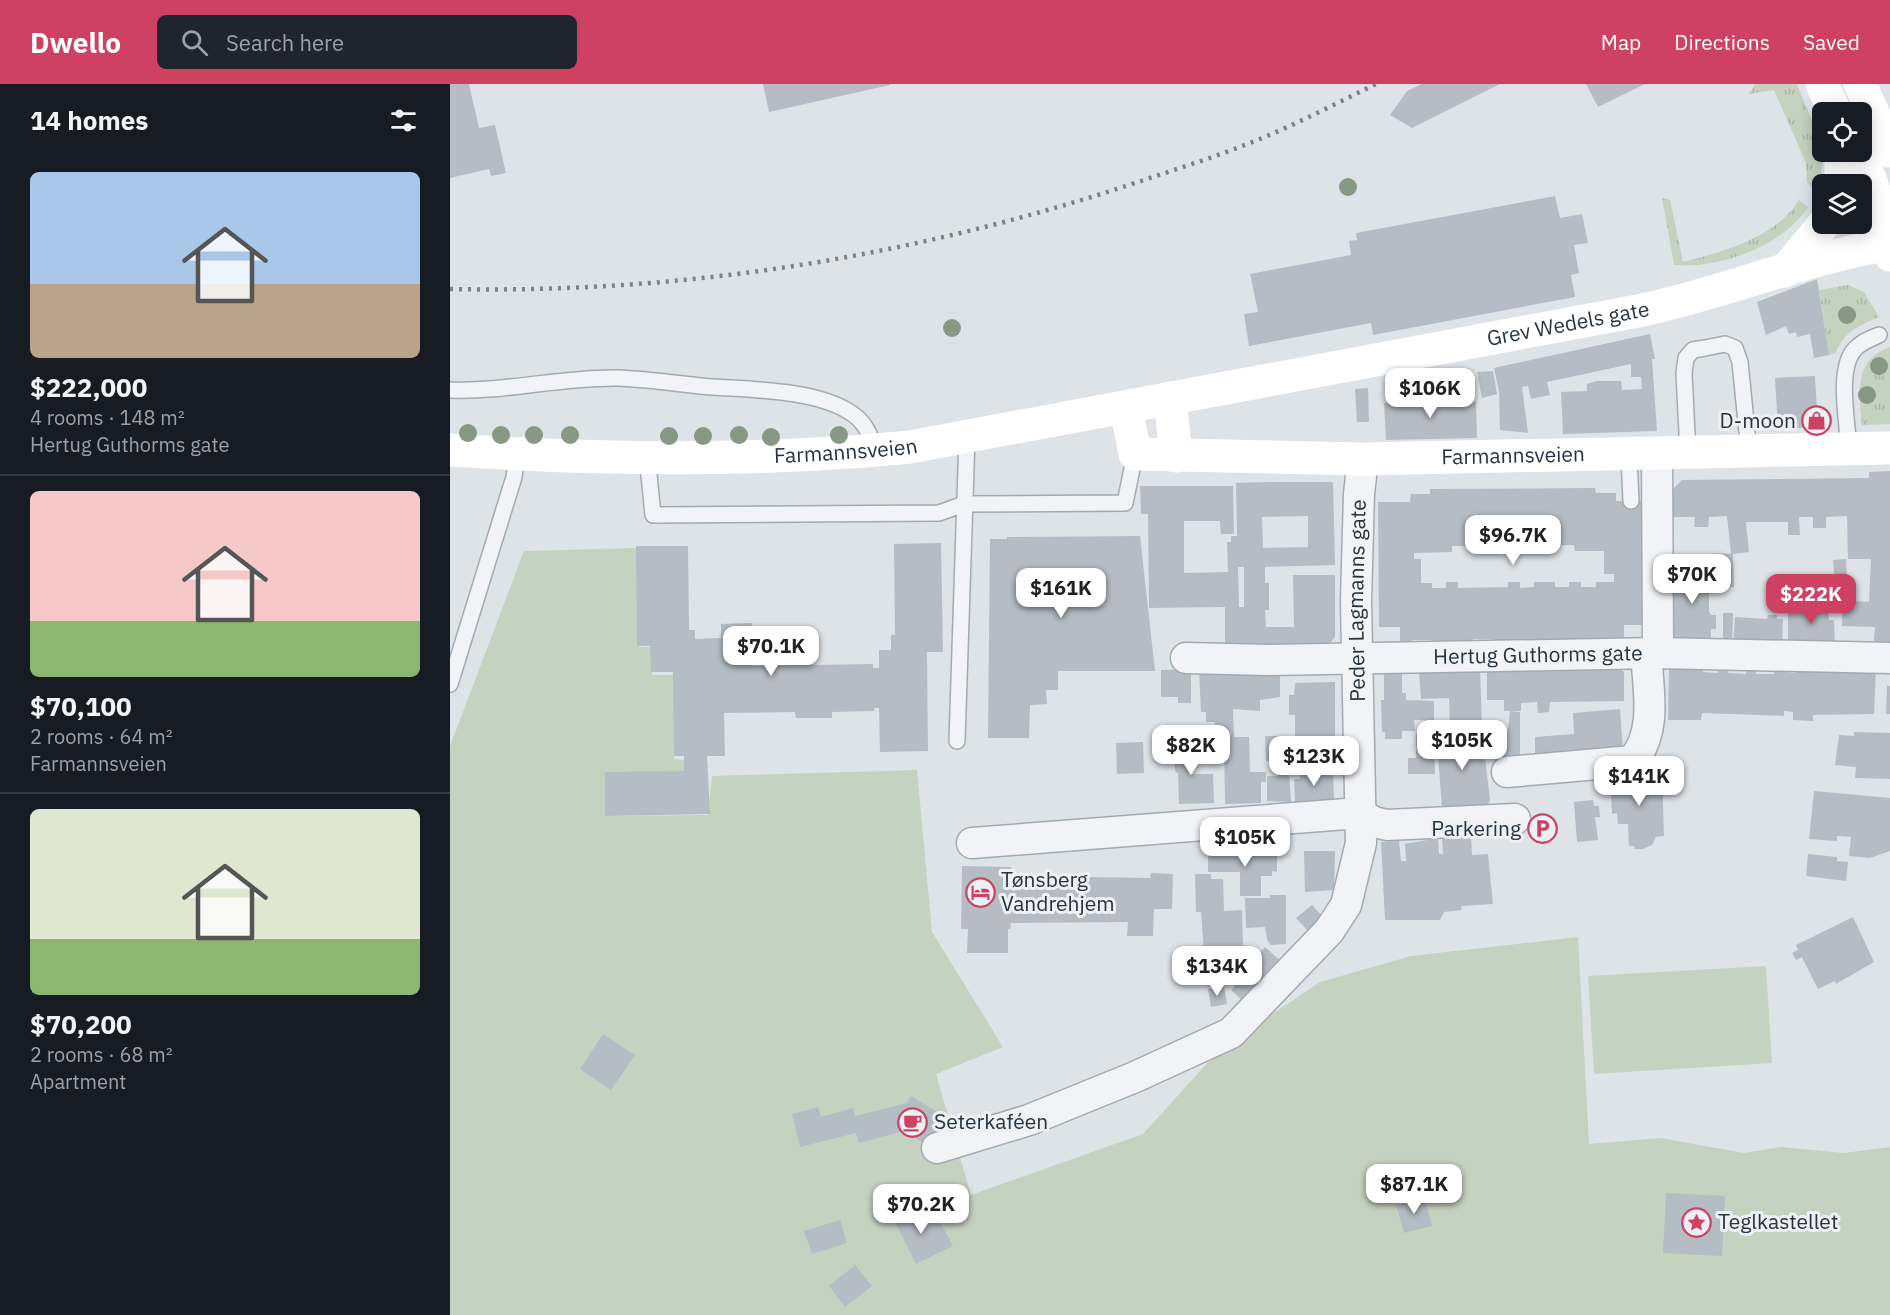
<!DOCTYPE html>
<meta charset="utf-8">
<style>
:root{--surface:#171b24;--page:#20242c;--text:#f1f3f6;--muted:#9ea1a6;--line:#363941;--accent:#cf4163}
body{margin:0;font-family:"IBM Plex Sans",sans-serif;background:var(--page);color:var(--text);height:100vh;display:flex;flex-direction:column;font-size:22px;white-space:nowrap}
*{box-sizing:border-box;margin:0}
p{font-size:20px;color:var(--muted)}
.icon{flex:none;width:33px;height:33px;fill:none;stroke:currentColor;stroke-width:2;stroke-linecap:round;stroke-linejoin:round}
.map{position:relative;flex:1;overflow:hidden}
.side{display:flex;flex-direction:column;background:var(--surface);width:450px}
.side>*{flex:none}
.controls{position:absolute;left:1362px;top:18px;display:grid;gap:12px}
.controls a{display:grid;place-items:center;width:60px;height:60px;border-radius:9px;background:var(--surface);box-shadow:0 3px 15px #0003;font-size:30px}
.price{position:absolute;translate:-50% -51px;padding:0 14px;border-radius:12px;background:#fff;color:#222;font-size:20px;line-height:39px;filter:drop-shadow(0 2px 3px #0008)}
.price::after{content:'';position:absolute;left:50%;top:36px;width:18px;height:14px;margin-left:-9px;background:inherit;clip-path:polygon(0 0,100% 0,50% 100%)}
.price.on{background:var(--accent);color:#fff}
ul{padding:0;list-style:none}
li{display:grid;align-content:center;gap:12px;height:318px;padding:0 30px}
li+li{border-top:2px solid var(--line)}
li span{display:grid;place-items:center;height:186px;border-radius:9px;color:#555}
li>.icon{margin-inline-start:auto}
span .icon{width:108px;height:108px;fill:#fffc;stroke-width:1}
li b{font-size:26px}
h2{display:flex;justify-content:space-between;align-items:center;height:72px;padding:0 30px;font-size:26px}
header{display:flex;align-items:center;gap:36px;box-sizing:border-box;height:84px;padding:0 30px;background:var(--accent);color:#fff}
header strong{font-size:28px}
nav{display:flex;gap:33px;margin-inline-start:auto;font-size:21px}
.search{width:420px;height:54px;background:var(--page);display:flex;align-items:center;gap:15px;box-sizing:border-box;padding:0 21px;border-radius:9px;color:var(--muted);font-size:22px}
main{display:flex;flex:1;min-height:0}
.map>svg:first-child{display:block}
.grass{fill:url(#grass-tufts)}
.park{fill:#c5d2bf}
.building{fill:#b5bcc4;fill-rule:evenodd}
.lines{fill:none;stroke-linecap:round;stroke-linejoin:round}
.lane-casing{stroke:#a3aab2;stroke-width:18}
.street-casing{stroke:#a3aab2;stroke-width:33}
.lane{stroke:#f1f3f6;stroke-width:15}
.street{stroke:#f1f3f6;stroke-width:30}
.secondary{stroke:#fff;stroke-width:33}
.rail{stroke:#778391;stroke-width:4.5;stroke-dasharray:3 6;stroke-linecap:butt}
.tree{fill:#879885}
.labels{text-anchor:middle;stroke-width:6;stroke-linejoin:round;paint-order:stroke}
.street-label{font-size:21px;fill:#27323f;stroke:#edf1f5}
.poi-label{font-size:21px;fill:#27323f;stroke:#edf1f5;text-anchor:start}
</style>
<header>
<strong>Dwello</strong>
<div class="search"><svg class="icon" aria-label="search" viewBox="0 0 24 24"><circle cx="10" cy="10" r="6"/><path d="M15 15l6 6"/></svg>Search here</div>
<nav><a>Map</a><a>Directions</a><a>Saved</a></nav>
</header>
<main>
<section class="side">
<h2>14 homes<svg class="icon" aria-label="filters" viewBox="0 0 24 24"><path d="M4 7h16M4 17h16"/><circle cx="9" cy="7" r="2"/><circle cx="15" cy="17" r="2"/></svg></h2>
<ul>
<li><span style="background:linear-gradient(#a9c7e8 60%,#b9a48a 0)"><svg class="icon" aria-label="home" viewBox="0 0 24 24"><path d="M3 11l9-7 9 7M6 9v11h12V9"/></svg></span><div><b>$222,000</b><p>4 rooms · 148 m²</p><p>Hertug Guthorms gate</p></div></li>
<li><span style="background:linear-gradient(#f6c9c9 70%,#8fb573 0)"><svg class="icon" aria-label="home" viewBox="0 0 24 24"><path d="M3 11l9-7 9 7M6 9v11h12V9"/></svg></span><div><b>$70,100</b><p>2 rooms · 64 m²</p><p>Farmannsveien</p></div></li>
<li><span style="background:linear-gradient(#dfe7d0 70%,#8fb573 0)"><svg class="icon" aria-label="home" viewBox="0 0 24 24"><path d="M3 11l9-7 9 7M6 9v11h12V9"/></svg></span><div><b>$70,200</b><p>2 rooms · 68 m²</p><p>Apartment</p></div></li>
</ul>
</section>
<div class="map">
<svg width="1440" height="1231" viewBox="0 0 1440 1231">
<defs>
<pattern id="grass-tufts" width="24" height="20" patternUnits="userSpaceOnUse" patternTransform="scale(1.5)"><rect width="24" height="20" fill="#c5d2bf"/><path d="M3 7l-1-3M5 7V3M7 7l1-3M15 17l-1-3M17 17v-4M19 17l1-3" fill="none" stroke="#a9b5a5"/></pattern>
</defs>
<rect width="100%" height="100%" fill="#dee3e8"/>
<path class="grass" d="M1305,0h42c11,30 39,76 17,106l-7,-8 -1,-19 -32,-73 -25,4z
M1212,114l8,2 13,62c41,-11 92,-24 116,-62l9,7c-25,39 -88,62 -134,58z
M1398,201l16,7 15,25c-19,8 -37,16 -43,36l-7,2 -10,-65z
M1440,263v77l-28,1c-3,-29 -9,-66 28,-78z"/>
<path class="park" d="M188,464l1,99h12l1,28h22v84l11,1v14l-78,1 1,41 100,-1 4,-39 205,-6 15,162 71,115 -67,27 35,121 172,-61 77,-85 100,-67 91,-26 167,-19 11,207 72,-6 83,15 37,-6 63,6 46,-6v168h-1440v-569l74,-195z
M1316,882l6,97 -178,11 -6,-98z"/>
<path class="building" d="M0,0h19l10,44 16,-3 11,48 -15,3 -2,-7 -39,9z
M313,0h127v1l-121,27z
M972,0h78l-88,44 -22,-13 17,-24z
M1136,0h59l-47,23z
M1105,112l5,22 22,-4 6,29 -14,2 5,28 -8,2 4,22 -202,38 -2,-12 -122,23 -5,-32 14,-2 -8,-38 101,-19 -2,-14 8,-1 -1,-7z
M1367,195l12,76 -15,3 -4,-24 -13,3 -1,-5 -7,2 -3,-8 -20,9 -9,-33z
M1200,250l5,25h-3l5,72 -94,3 -2,-42 26,-1v-7l10,-3h24l1,9 20,-1 -1,-12h-10v-13l-84,18 3,13 -19,4 -3,-13 -6,1 6,46 -28,-3 -1,-38 -5,-24z
M1043,287l4,23 -15,4 -5,-26z
M1365,292l3,51 -40,2 -3,-51z
M918,304l1,34h-12l-2,-33z
M984,304h11v14l31,-1 1,37 -91,2 -2,-37h18v-9l14,-1 1,10 17,-1z
M1440,387v179l-17,-2 2,-21 -33,-1 1,-25 37,1h-11l2,-43h-23l-1,-43 -21,1v11h-13v-11h-14l1,18h-12v-13h-42l3,30 -16,2 1,33h-15v-20h-6l1,-14 17,1 -4,-38 -18,1 -1,10h-14l1,-10h-22v-28l9,-9 187,-2v-6z
M820,398h63l2,83 -70,2v16h4v27h-4l1,17h28l-1,-52h42v62l-10,12 -100,-2v-40l-76,1 -1,-94h-7l-1,-28h93l1,48h-13l-1,-13h-36v52l44,-1 -1,-30h4v-6h6l-1,-53zM858,432v31l-45,1 -1,-31zM788,483h6v40h-5z
M1145,404l1,5h20v8h32l1,124h-25v13l-27,1v5h-42v-5h-20v6h-42v-6h-20v6l-41,1v-6h-20v5h-12v-18h-21l-1,-125h32l1,-8h19v-5zM1124,461l1,6h29v23h10v8h-18v5h-15v-5h-12v5h-14v-5h-21v5l-14,1v-6h-12v5l-50,1v-6h-12v6h-14v-5h-11v-24h-7v-6l38,-1v-6z
M690,452l15,135h-97v19h-12l1,14 -17,1 -1,33h-41l2,-199h17v-2z
M491,459l2,109h-16l1,99 -48,1 -1,-44h-5v3l-42,1v6h-36l-1,-6 -71,1 1,43h-18l3,58 -105,2v-44l79,-1v-15h-10l-1,-84h-22l-1,-26h-13l-1,-100h52l1,84h6v9l26,-1v-14l31,-1v43l121,-2v4h6v-18h12v-15h4l-1,-91z
M1396,475l1,25 -12,1 -2,-25z
M1222,482h37v45l2,4h5v14h-5v16l-38,-5z
M1377,513l2,23h5l1,28 -47,-1v-40h17l-1,-9z
M1273,529h10l-1,33h-9z
M1318,531h9v4h6l-1,29 -49,-2 2,-29 32,2z
M1167,582l7,6v29l-74,1 -1,10 -11,1 -1,-11 -16,1v8h-17v-11h-17v-33z
M1219,583h34v5l15,1v-6l11,1 -1,5 18,1v-6h10v6h18v-6h11v4l11,1v-5l18,1v4h15v-5l47,1 -2,45 -61,1v6l-20,-1v-8l-9,-1v5l-82,-3 -1,7h-33z
M1030,584l2,58 -32,1 -1,-29 -28,1 -2,-27z
M741,585v34h-13v-6h-17v-27z
M749,585l81,1v27l-20,3v11l-27,-2 1,28h15l1,35h16v10h-5v21l-36,1 -1,-67h-9v-15h-9v-10h-5z
M940,585h12v24h4v7l28,1v25h-10v-6h-10l1,11h-13v8h-17v-7h-3l-1,-32h3v-25z
M885,598v82h-24v-12h-7l-9,9v7l-16,1v-8h-13l-1,-25h30v-21h-6v-20h5l1,-12z
M1437,602h3v28h-4z
M1170,625l3,42 -88,9v-23l39,-3 -1,-21z
M1060,627l10,1v50h-26v-33h14z
M1008,645l1,13 24,-1 7,59 -2,4 -21,3 -25,1 -6,-78z
M1404,648l36,1v46l-35,-1 1,-11 -21,-2 4,-30 15,1z
M966,650h18l1,40h-27v-16h8z
M720,654h18l4,29 -4,1 1,6h24l1,29 -35,1 -1,-32 -2,1z
M693,658l1,31 -27,1 -1,-31z
M883,686l1,30 -4,3 -35,1 -1,-25h6l-1,-8z
M828,687h11l2,31 -24,-1v-25h11z
M1212,689l2,63 -8,1 -4,8 -9,4h-8l-1,-3h-5l-1,-22h-10l-1,-11 -5,1 -2,-38z
M1364,707l76,7v53l-20,7 -21,-2 2,-19 -14,-1v5l-28,-2z
M1143,716l1,6h5l1,11h-5l3,23 -21,2 -3,-40z
M1021,752l1,19 16,-1 5,50 -32,2 1,4 -18,2 -4,8h-55l-4,-78 18,-1 2,20h5l-1,-17 33,-6 1,16h4l-1,-16z
M854,767h31l-1,39 -29,2z
M758,768h64v4h5v16l-5,-1v5h-11v20h-21v-24h-32z
M1358,770l29,3v4l11,1 -2,19 -40,-5z
M512,782l49,1 1,7 35,1 -1,6 42,1v-5l62,1 1,-5 22,1 -1,35h-18l-1,27h-26l1,-14 -117,1 -1,6h-2v24h-41l1,-24h-7z
M745,790h16v5h12l1,32 18,-1 1,38 -39,4 -3,-40h-5z
M820,811h16v49l-15,1 -4,-5 -2,-13 -19,1 -1,-30h25z
M862,821l11,12 -16,13 -11,-12z
M1403,833l21,45 -38,22 -1,-3 -17,8 -16,-32 -6,3 -4,-7 6,-3 -2,-5z
M815,863l18,16 -33,35 -3,-3 -5,5 -11,-10 5,-5 -3,-3z
M774,903l3,17 -16,3 -3,-18z
M153,950l32,21 -24,35 -31,-21z
M461,1012l35,21 -17,29 -25,-15 -45,12 -3,-10 -56,14 -8,-33 26,-7 3,10 32,-9 2,8 52,-13z
M1216,1109l59,3 -3,60 -59,-3z
M975,1114l7,28 -28,7 -8,-28z
M466,1120l11,22 12,-6 14,26 -37,18 -24,-48z
M390,1136l7,23 -35,11 -8,-23z
M405,1181l17,21 -27,21 -16,-21z"/>
<g class="lines">
<defs>
<path id="lane" d="M0,306c56,2 112,-13 168,-12 27,1 55,5 82,8 43,4 110,2 148,25 16,9 22,22 27,40
M1399,366c-1,-26 -13,-81 6,-101 6,-7 15,-10 24,-14
M1238,370l-4,-81 2,-15 7,-8 12,-2 20,-4 10,4 5,14 9,90
M197,371l6,60 286,-2 25,-9 161,-1 10,-49
M1179,371l2,46
M0,600l64,-207 3,-23
M507,657l10,-304"/>
<g id="street">
<path d="M1207,370l1,199"/>
<path id="s1" d="M736,574l83,2 389,-7 232,5"/>
<path d="M1057,688l125,-11c26,-28 16,-73 14,-108"/>
<path d="M522,759l387,-30 15,9 13,3 128,-6"/>
<path id="s2" d="M487,1064l92,-28 106,-43 96,-44 98,-102 17,-26 15,-62 -5,-242 3,-107 4,-35"/>
</g>
</defs>
<use href="#lane" class="lane-casing"/>
<use href="#street" class="street-casing"/>
<use href="#lane" class="lane"/>
<use href="#street" class="street"/>
<g class="secondary">
<path d="M1372,0l13,28"/>
<path d="M1410,0l30,67"/>
<path d="M1408,68c17,32 25,67 32,103"/>
<path d="M1391,100v-32"/>
<path d="M1335,187l39,-47"/>
<path d="M720,314l6,58"/>
<path id="s3" d="M676,323l9,47 228,5 527,-11"/>
<path id="s4" d="M0,366c152,10 308,12 460,-3l733,-137c83,-18 163,-52 247,-66"/>
</g>
<path class="rail" d="M0,205c240,5 473,-34 700,-111 33,-11 67,-22 100,-35 43,-17 85,-39 126,-59"/>
</g>
<g class="tree">
<circle cx="898" cy="103" r="9"/>
<circle cx="1397" cy="231" r="9"/>
<circle cx="502" cy="244" r="9"/>
<circle cx="1429" cy="282" r="9"/>
<circle cx="1417" cy="311" r="9"/>
<circle cx="18" cy="349" r="9"/>
<circle cx="51" cy="351" r="9"/>
<circle cx="84" cy="351" r="9"/>
<circle cx="120" cy="351" r="9"/>
<circle cx="289" cy="351" r="9"/>
<circle cx="389" cy="351" r="9"/>
<circle cx="219" cy="352" r="9"/>
<circle cx="253" cy="352" r="9"/>
<circle cx="321" cy="353" r="9"/>
</g>
<defs>
<symbol id="shop-ring" viewBox="-11 -11 22 22"><circle r="9.5" fill="#edf1f5" stroke="#cf4163" stroke-width="1.5"/><path d="M-5-2.5h2.3a2.7 3.5 0 0 1 5.4 0H5L5.5 6h-11ZM-1.5-2.5h3a1.5 2.3 0 0 0-3 0Z" fill="#cf4163"/></symbol>
<symbol id="parking-ring" viewBox="-11 -11 22 22"><circle r="9.5" fill="#edf1f5" stroke="#cf4163" stroke-width="1.5"/><path d="M-3.5-5.5H1a3.5 3.5 0 0 1 0 7H-1V5.5H-3.5ZM-1-3.4V-.6H.8a1.4 1.4 0 0 0 0-2.8Z" fill="#cf4163"/></symbol>
<symbol id="hotel-ring" viewBox="-11 -11 22 22"><circle r="9.5" fill="#edf1f5" stroke="#cf4163" stroke-width="1.5"/><path d="M-6-4.5h1.5V1H6V5H4.5V3h-9V5H-6ZM-4 0a1.8 1.8 0 1 1 3.6 0ZM.5 0V-2.5h3Q6-2.5 6 0Z" fill="#cf4163"/></symbol>
<symbol id="cafe-ring" viewBox="-11 -11 22 22"><circle r="9.5" fill="#edf1f5" stroke="#cf4163" stroke-width="1.5"/><path d="M-5.5-4.5H6V0H3Q3 3.5 0 3.5H-2.5Q-5.5 3.5-5.5 0ZM3-3.2v2h1.7v-2ZM-6 4.5H4V6H-6Z" fill="#cf4163"/></symbol>
<symbol id="sight-ring" viewBox="-11 -11 22 22"><circle r="9.5" fill="#edf1f5" stroke="#cf4163" stroke-width="1.5"/><path d="M0-6L1.8-2.2L6-1.7L2.9 1.2L3.7 5.4L0 3.3L-3.7 5.4L-2.9 1.2L-6-1.7L-1.8-2.2Z" fill="#cf4163"/></symbol>
</defs>
<g fill-rule="evenodd">
<use href="#shop-ring" x="1350" y="320" width="33" height="33"/>
<use href="#parking-ring" x="1076" y="728" width="33" height="33"/>
<use href="#hotel-ring" x="514" y="792" width="33" height="33"/>
<use href="#cafe-ring" x="446" y="1022" width="33" height="33"/>
<use href="#sight-ring" x="1230" y="1122" width="33" height="33"/>
</g>
<g class="labels">
<g class="street-label">
<text dy="7" stroke="none"><textPath href="#s4" startOffset="1130">Grev Wedels gate</textPath></text>
<text dy="7" stroke="none"><textPath href="#s4" startOffset="396">Farmannsveien</textPath></text>
<text dy="7" stroke="none"><textPath href="#s3" startOffset="426">Farmannsveien</textPath></text>
<text dy="7" stroke="none"><textPath href="#s2" startOffset="795">Peder Lagmanns gate</textPath></text>
<text dy="7" stroke="none"><textPath href="#s1" startOffset="352">Hertug Guthorms gate</textPath></text>
</g>
<g class="poi-label">
<text x="1346" y="344" text-anchor="end">D-moon</text>
<text x="1071" y="752" text-anchor="end">Parkering</text>
<text x="551" y="803">Tønsberg<tspan x="551" dy="24">Vandrehjem</tspan></text>
<text x="484" y="1045">Seterkaféen</text>
<text x="1268" y="1145">Teglkastellet</text>
</g>
</g>
</svg>
<div class="controls">
<a><svg class="icon" aria-label="locate" viewBox="0 0 24 24"><circle cx="12" cy="12" r="6"/><path d="M12 2v4M12 18v4M2 12h4M18 12h4"/></svg></a>
<a><svg class="icon" aria-label="layers" viewBox="0 0 24 24"><path d="M12 4l9 5-9 5-9-5zM3 14l9 5 9-5"/></svg></a>
</div>
<b class="price" style="left:980px;top:335px">$106K</b>
<b class="price" style="left:1063px;top:482px">$96.7K</b>
<b class="price" style="left:1242px;top:521px">$70K</b>
<b class="price" style="left:611px;top:535px">$161K</b>
<b class="price on" style="left:1361px;top:541px">$222K</b>
<b class="price" style="left:321px;top:593px">$70.1K</b>
<b class="price" style="left:1012px;top:687px">$105K</b>
<b class="price" style="left:741px;top:692px">$82K</b>
<b class="price" style="left:864px;top:703px">$123K</b>
<b class="price" style="left:1189px;top:723px">$141K</b>
<b class="price" style="left:795px;top:784px">$105K</b>
<b class="price" style="left:767px;top:913px">$134K</b>
<b class="price" style="left:964px;top:1131px">$87.1K</b>
<b class="price" style="left:471px;top:1151px">$70.2K</b>
</div>
</main>
